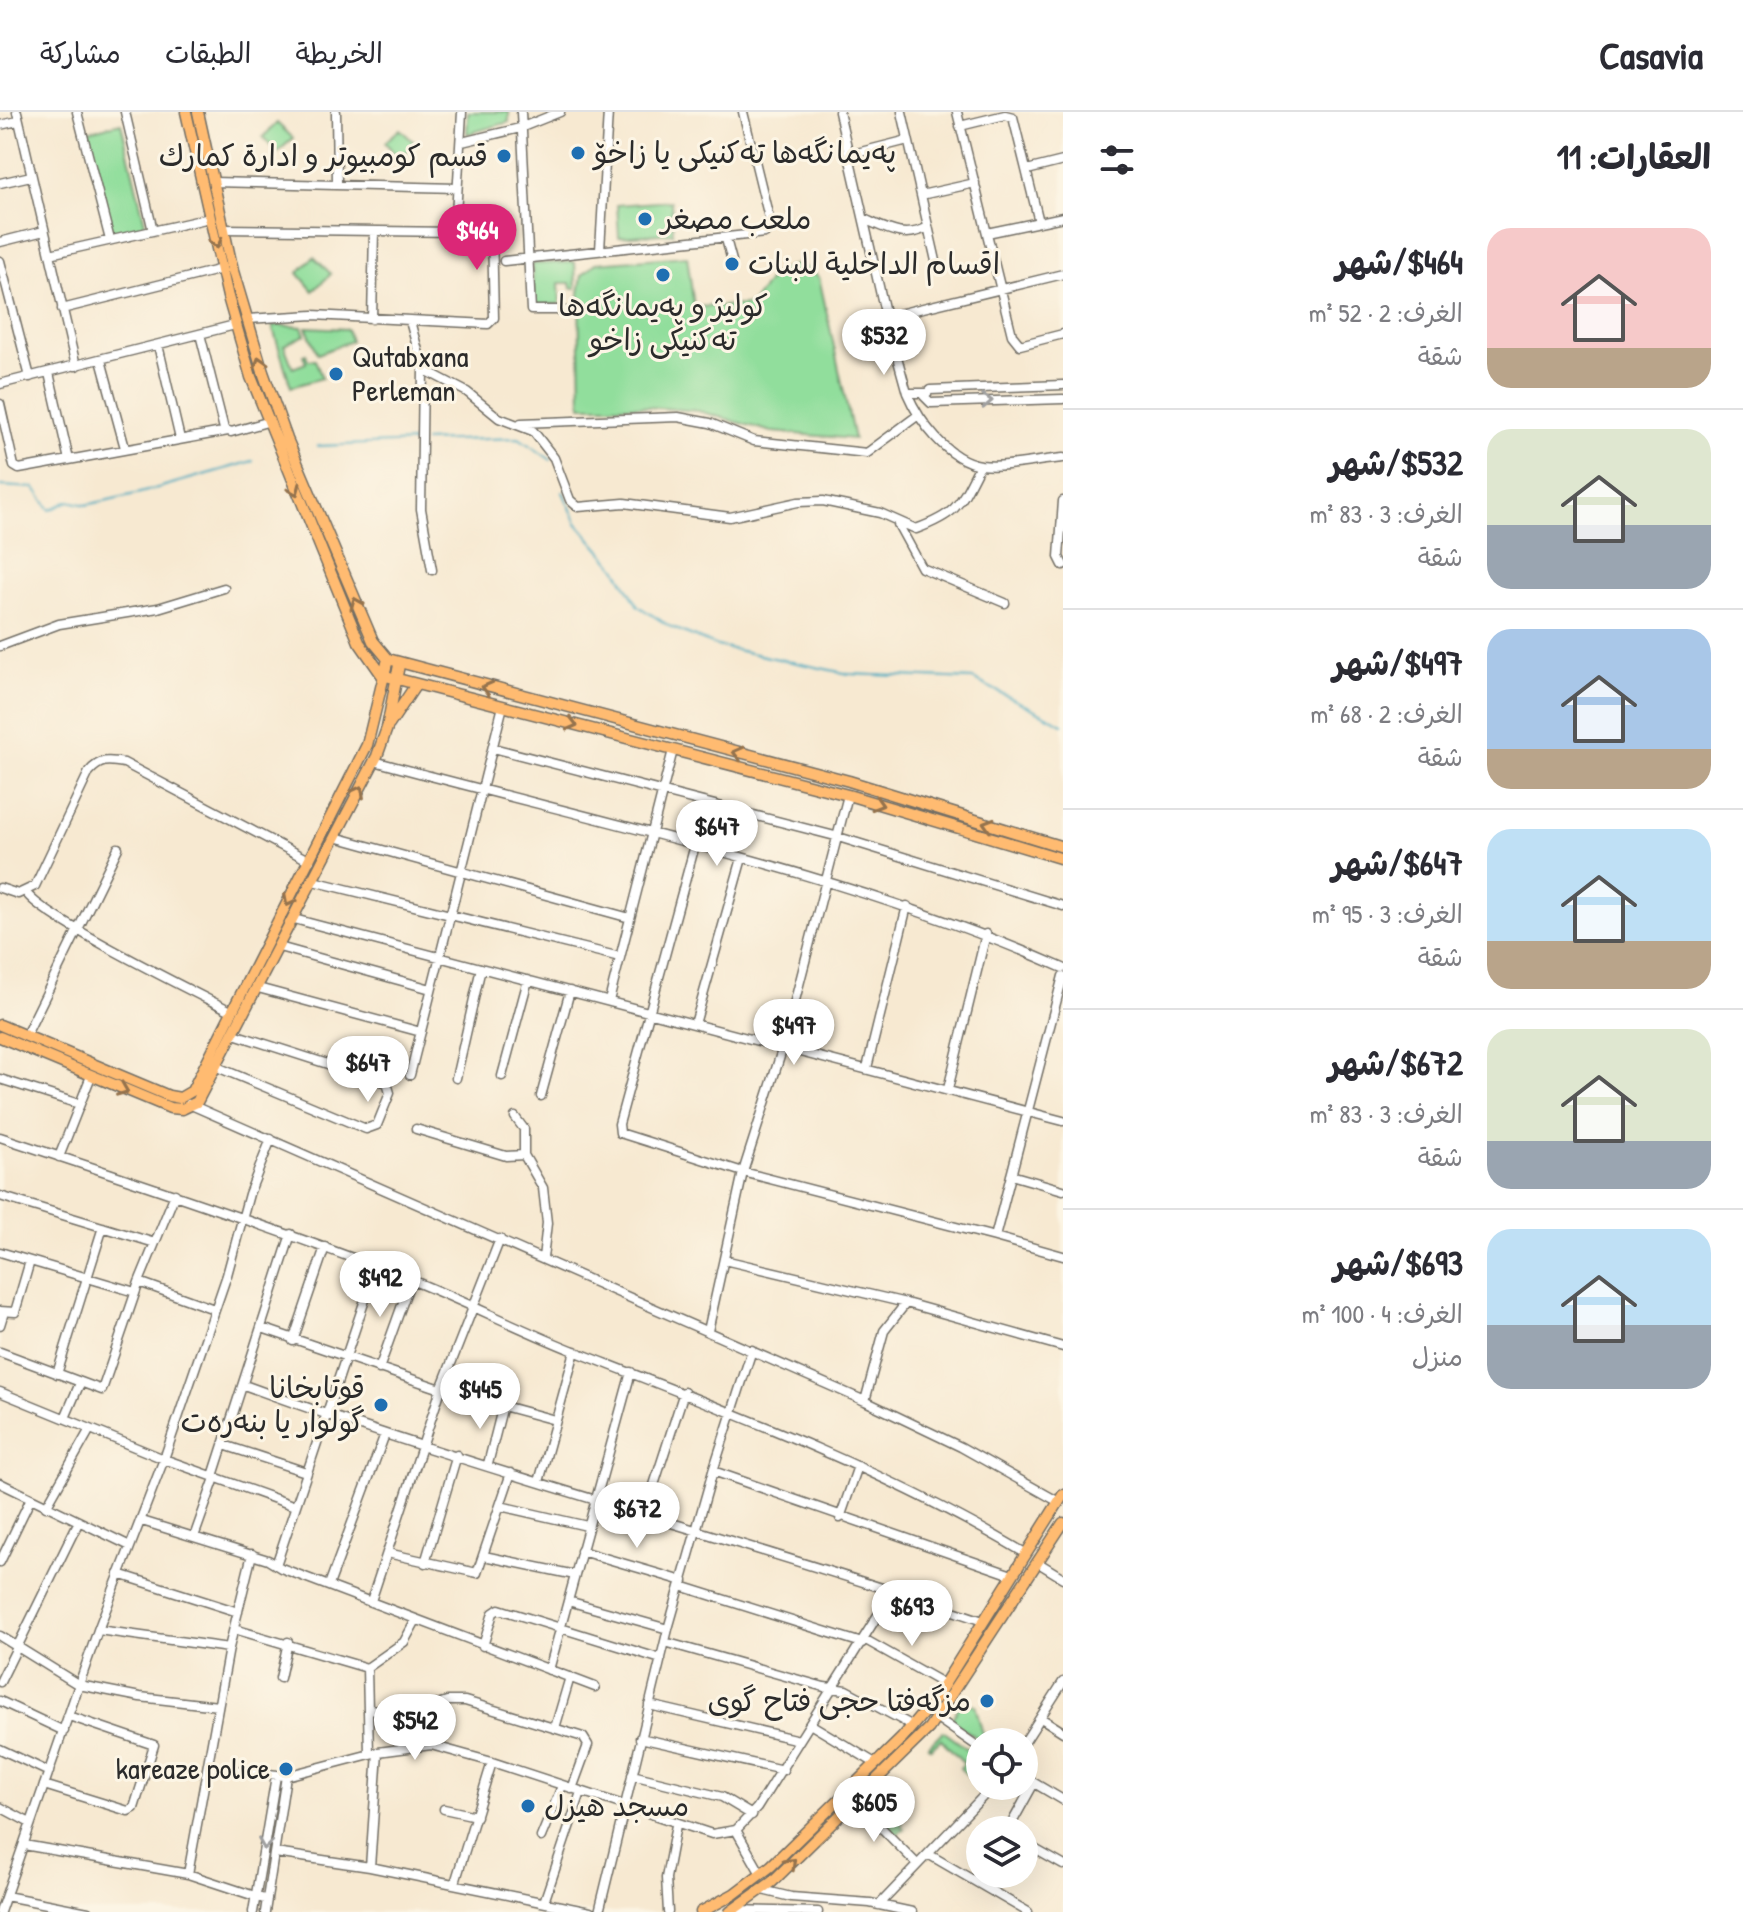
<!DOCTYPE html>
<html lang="ar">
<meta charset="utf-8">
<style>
:root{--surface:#fff;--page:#f2f2f3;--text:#2b2b33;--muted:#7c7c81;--line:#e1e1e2;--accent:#db2777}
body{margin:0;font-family:"Patrick Hand","Playpen Sans Arabic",sans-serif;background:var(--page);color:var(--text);direction:rtl;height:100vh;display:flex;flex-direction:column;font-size:30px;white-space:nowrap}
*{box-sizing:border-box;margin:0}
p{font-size:26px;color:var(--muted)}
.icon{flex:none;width:44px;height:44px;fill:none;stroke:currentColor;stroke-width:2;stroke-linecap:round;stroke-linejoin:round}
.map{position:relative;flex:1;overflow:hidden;direction:ltr}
.sheet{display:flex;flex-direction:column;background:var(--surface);width:680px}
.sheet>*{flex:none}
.controls{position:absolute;left:966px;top:1616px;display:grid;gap:16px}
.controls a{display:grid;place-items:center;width:72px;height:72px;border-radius:50%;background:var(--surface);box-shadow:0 8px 32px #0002;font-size:40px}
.price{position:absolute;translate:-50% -68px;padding:0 18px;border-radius:28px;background:#fff;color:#222;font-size:26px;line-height:52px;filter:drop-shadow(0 2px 4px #0008)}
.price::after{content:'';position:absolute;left:50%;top:48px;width:24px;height:18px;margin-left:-12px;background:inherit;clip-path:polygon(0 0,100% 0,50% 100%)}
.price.selected{background:var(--accent);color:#fff}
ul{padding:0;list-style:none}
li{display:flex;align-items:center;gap:24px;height:200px;padding:0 32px}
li+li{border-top:2px solid var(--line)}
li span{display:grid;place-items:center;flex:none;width:224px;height:160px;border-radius:24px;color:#555}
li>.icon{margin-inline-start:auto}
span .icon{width:96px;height:96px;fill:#fffc;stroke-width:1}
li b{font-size:34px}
h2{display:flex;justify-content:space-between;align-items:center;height:96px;padding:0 32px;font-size:34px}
header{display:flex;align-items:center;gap:48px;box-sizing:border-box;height:112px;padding:0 40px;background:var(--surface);border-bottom:2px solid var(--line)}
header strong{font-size:38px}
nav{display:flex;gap:44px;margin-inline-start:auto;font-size:28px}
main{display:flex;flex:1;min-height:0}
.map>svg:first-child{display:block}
.green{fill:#91de9c;stroke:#5e8464;stroke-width:2}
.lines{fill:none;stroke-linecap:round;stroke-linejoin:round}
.stream{stroke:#40a8c0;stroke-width:2}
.minor-casing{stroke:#726e65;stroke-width:11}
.major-casing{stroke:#726e65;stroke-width:13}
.minor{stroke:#fff;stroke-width:8}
.major{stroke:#ffbb71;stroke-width:10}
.oneway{stroke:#95734e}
.oneway2{stroke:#a0a0a0}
.poi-dot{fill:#1f6fb2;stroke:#fcf5e5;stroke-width:3}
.labels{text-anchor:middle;stroke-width:6;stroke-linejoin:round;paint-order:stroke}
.poi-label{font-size:30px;fill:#2b2b2b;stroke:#fcf5e5;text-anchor:start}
</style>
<header>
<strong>Casavia</strong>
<nav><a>الخريطة</a><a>الطبقات</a><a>مشاركة</a></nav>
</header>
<main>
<section class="sheet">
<h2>العقارات: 11<svg class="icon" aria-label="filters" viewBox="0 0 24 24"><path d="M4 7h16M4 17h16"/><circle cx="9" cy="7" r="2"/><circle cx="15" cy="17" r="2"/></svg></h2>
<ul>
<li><span style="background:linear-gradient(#f6c9c9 75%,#b9a48a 0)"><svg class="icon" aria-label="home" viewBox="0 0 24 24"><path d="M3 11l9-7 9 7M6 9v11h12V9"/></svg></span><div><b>$464/شهر</b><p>الغرف: 2 · 52 m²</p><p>شقة</p></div></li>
<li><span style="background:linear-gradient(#dfe7d0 60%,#9aa5b1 0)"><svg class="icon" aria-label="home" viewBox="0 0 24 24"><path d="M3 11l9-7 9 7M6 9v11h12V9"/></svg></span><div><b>$532/شهر</b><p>الغرف: 3 · 83 m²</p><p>شقة</p></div></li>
<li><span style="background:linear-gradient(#a9c7e8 75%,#b9a48a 0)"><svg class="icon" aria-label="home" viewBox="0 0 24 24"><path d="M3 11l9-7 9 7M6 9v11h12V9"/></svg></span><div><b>$497/شهر</b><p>الغرف: 2 · 68 m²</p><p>شقة</p></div></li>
<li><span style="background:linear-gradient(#bfe0f5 70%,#b9a48a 0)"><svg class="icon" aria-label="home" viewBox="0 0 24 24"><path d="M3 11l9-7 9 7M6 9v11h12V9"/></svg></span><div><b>$647/شهر</b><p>الغرف: 3 · 95 m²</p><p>شقة</p></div></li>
<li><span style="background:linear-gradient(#dfe7d0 70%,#9aa5b1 0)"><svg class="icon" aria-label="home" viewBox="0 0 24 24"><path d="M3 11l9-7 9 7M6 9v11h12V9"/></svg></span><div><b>$672/شهر</b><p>الغرف: 3 · 83 m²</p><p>شقة</p></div></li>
<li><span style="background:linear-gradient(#bfe0f5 60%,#9aa5b1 0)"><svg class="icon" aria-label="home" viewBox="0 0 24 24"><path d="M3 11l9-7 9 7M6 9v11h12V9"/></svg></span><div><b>$693/شهر</b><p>الغرف: 4 · 100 m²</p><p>منزل</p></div></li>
</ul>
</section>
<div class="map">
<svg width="1063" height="1800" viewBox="0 0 1063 1800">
<rect width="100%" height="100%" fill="#fcf5e5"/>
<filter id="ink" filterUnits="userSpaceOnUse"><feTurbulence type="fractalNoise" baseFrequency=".0125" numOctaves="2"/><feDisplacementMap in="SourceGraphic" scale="16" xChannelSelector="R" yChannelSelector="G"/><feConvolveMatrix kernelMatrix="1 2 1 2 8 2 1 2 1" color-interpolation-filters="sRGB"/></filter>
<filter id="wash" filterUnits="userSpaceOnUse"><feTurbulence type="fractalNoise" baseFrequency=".006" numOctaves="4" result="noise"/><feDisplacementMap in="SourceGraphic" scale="32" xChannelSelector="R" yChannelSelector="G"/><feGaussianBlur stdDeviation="1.8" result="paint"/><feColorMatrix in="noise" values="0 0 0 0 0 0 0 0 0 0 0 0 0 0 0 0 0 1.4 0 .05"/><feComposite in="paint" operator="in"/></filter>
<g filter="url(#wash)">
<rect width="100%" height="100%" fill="#f7e9d1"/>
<path class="green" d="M468,0h41v10l-42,12z
M121,11l25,104 -34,7 -24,-103z
M277,11l16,15 -16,15 -14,-16z
M400,17l15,14 -16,16 -14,-17z
M671,89l2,32 -54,4 -2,-32z
M687,144l7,51 55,-2c21,-19 15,-34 51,-41l19,13 35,162 -82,-7 -74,-21 -62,-5h-55l-2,-113 3,-18 14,-12z
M314,145l17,17 -18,17 -15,-18z
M575,150l1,26h-5l-1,-5h-11l1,21 -26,1 -2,-41z
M272,213l30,2 3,8 -21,10 9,23 13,-5 -3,-8 3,-1 2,6h7l7,18 -31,9z
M306,215l41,2 4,12 -33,13z
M962,1590l13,3 9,33 -4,2 -29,-20z
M943,1619l37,27v9l-10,11 -10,-10 4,-5 -23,-24 -10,9 -3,-2z
M895,1668l4,4 -17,18 21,20 -2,3 3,4 -8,6 -27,-29z"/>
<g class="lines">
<path class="stream" d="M424,329l95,-3 32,22
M318,334l100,-4
M0,374l35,2 15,22 19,-9 17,4 54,-12 113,-32
M563,380l14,31 39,45 22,38 33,21 46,19 132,28 124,5 90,45"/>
</g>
</g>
<g filter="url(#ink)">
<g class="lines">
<defs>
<path id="minor" d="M17,0l59,254
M77,0l33,128
M125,0l28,119
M336,0l1,71
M521,0l10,198h32
M839,0l47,205 177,-43
M902,0l34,149
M957,0l55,223 8,10 43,-11
M0,13l18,-4
M960,14l45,-11 8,2 26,105
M462,30l58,-14 40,-16
M849,43l59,-15
M1027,58l36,-9
M213,70l244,6
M0,71l31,-7
M921,83l54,-12
M864,107c23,10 40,21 64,8
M224,117l231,3 7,-120
M987,121l76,-16
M726,127l6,22
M0,130l44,-11
M600,138l8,-138
M50,142l160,-36
M0,149l30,116
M504,149l261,-28 5,-11 -27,-110
M62,197l160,-40
M886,205l21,76h18
M247,207l66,-4 175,9 6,-6 -2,-88 -37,2
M372,207l2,-88
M410,209l13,48 -2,140 11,61
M200,222l24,95 7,3 36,-10
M158,233l22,94
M101,248l24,88
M423,257l44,23 32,26 34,13 21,27 16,42 8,7 46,-4 106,14 68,-15 25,-1 57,12 36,16c43,-16 44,-25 64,-64
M49,261l20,87
M0,272l235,-59
M1063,273l-133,5 -6,6 7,7 132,-4
M907,281c12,28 40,67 74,72 25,3 57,-5 82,-7
M0,292l14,62 5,3 209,-38
M521,311l157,-6 32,6 44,18 113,12 50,-37
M1063,389l-4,56 4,8
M898,412l24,44 83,35
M0,534l59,-22 99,-16 66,-20
M493,636l342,88 228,70
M374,649c231,63 469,110 689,207
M335,725l295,81
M695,733l-76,279 1,9 123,39 252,65
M313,769l307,76
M0,776l18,6 17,-8 54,-114c11,-13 19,-12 35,-9l186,98
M26,780c12,24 174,103 207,120
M294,807l769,202
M279,835l152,42
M1063,864l-68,261 68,19
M258,876l163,44
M609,889l64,-251
M695,912l47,-166
M26,923l92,-187
M217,955l149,62 11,-4 13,-32 -3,-10 -153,-49
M867,956l40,-162
M410,963l93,-369
M502,964l26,-96
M456,966l25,-110
M0,967l79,25
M948,977l38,-155
M541,984l29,-105
M189,992l676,297 96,46 98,55
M515,1005l9,12v26l19,33 4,35 -4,35
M416,1017l90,27 18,-1
M0,1025c137,45 272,90 406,141 59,23 114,52 173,75 152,59 305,116 446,200
M59,1045l32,-81
M1011,1063l52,15
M0,1084l155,47
M0,1140l135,40
M724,1148l182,43 157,44
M139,1170l75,27
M0,1199l15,1 15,-51
M0,1213l4,-13
M262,1216l179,61 114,31
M708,1219l35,-159 40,-125 65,-252
M293,1229l32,-94
M0,1240l102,38 37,-108 36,-88
M379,1257l32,-89
M57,1262l46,-147
M244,1273c243,89 494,153 739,236
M0,1280l164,67 131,47
M865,1289l19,-70 22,-28
M65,1306l15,-35
M224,1333l82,27
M488,1352l15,-59
M713,1359l299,104
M213,1364l78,-242
M539,1370l36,-131
M0,1371l130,63
M500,1394l87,20
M46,1395l44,-78
M645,1401l39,-121
M840,1406l18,-52
M142,1409l126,39 13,8 314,119
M194,1425l21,-59
M581,1439l102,30
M387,1441l90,20 34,-100
M484,1444l91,19
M0,1450l30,-62
M1037,1450l26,16
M425,1451l32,-108
M276,1453l100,-298
M119,1462l119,38
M329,1473l56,-151
M681,1474l181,57
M371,1489l70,-212 59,-150
M568,1489l100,28
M234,1517l133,39
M98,1518l131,18
M0,1524l79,49 61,12 78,9
M864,1527l80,45
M665,1530l159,45 22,3 67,36
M483,1534l10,-33 6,-4 162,50
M549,1558l82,-298
M280,1566l8,-36
M0,1570l78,-159
M0,1589l64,30
M649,1593l150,35
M368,1597l44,3 35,-11h18l118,36 5,8 -16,44
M937,1606l43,30
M1041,1606l22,14
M810,1612l65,39
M555,1616l15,-51
M640,1626l143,32
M1024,1631l39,-61
M0,1637l49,23
M369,1642l-2,-86 37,-26 12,-22
M209,1655l77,9 92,-24 53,-7 61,17 220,72 24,-4 21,-22 136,-217
M632,1663l90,22 30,18
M1024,1665l39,23
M44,1673l84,26 6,-3 20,-63 -85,-29
M855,1689l62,63
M0,1695l30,16
M444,1697l32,7
M736,1718l25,44
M1008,1718l26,-47
M541,1725l21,-51
M1024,1731l39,22
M24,1733l164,29 79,26
M275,1741l95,14 220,45
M928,1742l100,58
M370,1755l8,-115
M188,1762l41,-226 23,-94
M455,1771l37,-121
M762,1778l29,7 79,6 42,9
M6,1784l82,16
M544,1790l37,-110
M879,1793l114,-119
M735,1798l83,2
M0,1800l98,-282 66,-171 63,-184 22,-81 22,-55
M253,1800l23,-136
M265,1800l21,-136
M599,1800l69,-283 45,-158 39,-121
M668,1800l-2,-34 10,-53"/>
<path id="major" d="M186,0l42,185 23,80 108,265 23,33 466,120 215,64
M198,0l35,159 30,101 24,67 86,202 15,18 461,122 214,66
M389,613l26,-39
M0,913l169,71 11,2 12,-7 175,-346 21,-86
M0,925l170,71 12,1 15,-7 180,-346 10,-28 12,-63
M701,1800l33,-18 37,-28 131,-128 33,-39 128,-204
M730,1800l42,-30 157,-154 134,-205"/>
</defs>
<use href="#minor" class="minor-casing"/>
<use href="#major" class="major-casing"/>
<use href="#minor" class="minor"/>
<use href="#major" class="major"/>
</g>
<defs><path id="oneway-chevron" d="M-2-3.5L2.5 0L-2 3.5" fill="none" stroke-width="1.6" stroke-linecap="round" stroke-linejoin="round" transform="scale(2)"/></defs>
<g class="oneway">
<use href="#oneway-chevron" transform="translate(216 131) rotate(76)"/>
<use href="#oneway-chevron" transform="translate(260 250) rotate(-107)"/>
<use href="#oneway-chevron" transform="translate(295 378) rotate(67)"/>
<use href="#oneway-chevron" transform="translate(356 491) rotate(-113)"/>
<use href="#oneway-chevron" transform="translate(487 576) rotate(-165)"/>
<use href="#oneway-chevron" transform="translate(572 612) rotate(14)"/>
<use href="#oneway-chevron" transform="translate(738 641) rotate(-166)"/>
<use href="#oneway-chevron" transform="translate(359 679) rotate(-62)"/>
<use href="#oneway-chevron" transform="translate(878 692) rotate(17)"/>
<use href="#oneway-chevron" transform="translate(988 712) rotate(-163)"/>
<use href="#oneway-chevron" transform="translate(289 789) rotate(117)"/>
<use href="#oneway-chevron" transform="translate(123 978) rotate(22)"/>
<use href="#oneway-chevron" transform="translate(791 1751) rotate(-45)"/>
</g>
<g class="oneway2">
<use href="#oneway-chevron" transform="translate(987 289) rotate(-2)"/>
<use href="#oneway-chevron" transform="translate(265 1732) rotate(99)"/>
</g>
</g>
<g class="poi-dot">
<circle cx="578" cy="41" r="8"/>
<circle cx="504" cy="44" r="8"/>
<circle cx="645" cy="107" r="8"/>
<circle cx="732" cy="152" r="8"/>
<circle cx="663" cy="163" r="8"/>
<circle cx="336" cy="262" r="8"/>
<circle cx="381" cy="1293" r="8"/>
<circle cx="987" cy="1589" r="8"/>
<circle cx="286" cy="1657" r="8"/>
<circle cx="528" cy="1694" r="8"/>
</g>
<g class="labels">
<g class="poi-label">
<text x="594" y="51">پەیمانگەها تەکنیکی یا زاخۆ</text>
<text x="488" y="54" text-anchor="end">قسم کومبیوتر و ادارة كمارك</text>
<text x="661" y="117">ملعب مصغر</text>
<text x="748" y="162">اقسام الداخلیة للبنات</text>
<text x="663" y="204" text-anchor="middle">كوليژ و په‌يمانگه‌ها<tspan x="663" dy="34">ته‌كنيكى زاخو</tspan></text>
<text x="352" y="255">Qutabxana<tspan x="352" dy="34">Perleman</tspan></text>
<text x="365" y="1286" text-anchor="end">قوتابخانا<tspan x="365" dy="34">گولوار یا بنەرەت</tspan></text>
<text x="971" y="1599" text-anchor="end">مزگەفتا حجی فتاح گوی</text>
<text x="270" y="1667" text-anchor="end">kareaze police</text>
<text x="544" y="1704">مسجد هيزل</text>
</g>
</g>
</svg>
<div class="controls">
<a><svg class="icon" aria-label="locate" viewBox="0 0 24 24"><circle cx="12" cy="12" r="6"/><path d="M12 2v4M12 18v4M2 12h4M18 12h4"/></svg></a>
<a><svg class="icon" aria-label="layers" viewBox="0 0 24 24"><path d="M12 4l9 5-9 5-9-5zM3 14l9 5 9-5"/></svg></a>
</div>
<b class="price selected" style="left:477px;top:160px">$464</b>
<b class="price" style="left:884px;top:265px">$532</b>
<b class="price" style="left:717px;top:756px">$647</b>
<b class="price" style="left:794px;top:955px">$497</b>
<b class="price" style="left:368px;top:992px">$647</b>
<b class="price" style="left:380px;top:1207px">$492</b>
<b class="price" style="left:480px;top:1319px">$445</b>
<b class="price" style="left:637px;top:1438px">$672</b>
<b class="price" style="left:912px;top:1536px">$693</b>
<b class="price" style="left:415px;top:1650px">$542</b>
<b class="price" style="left:874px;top:1732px">$605</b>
</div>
</main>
